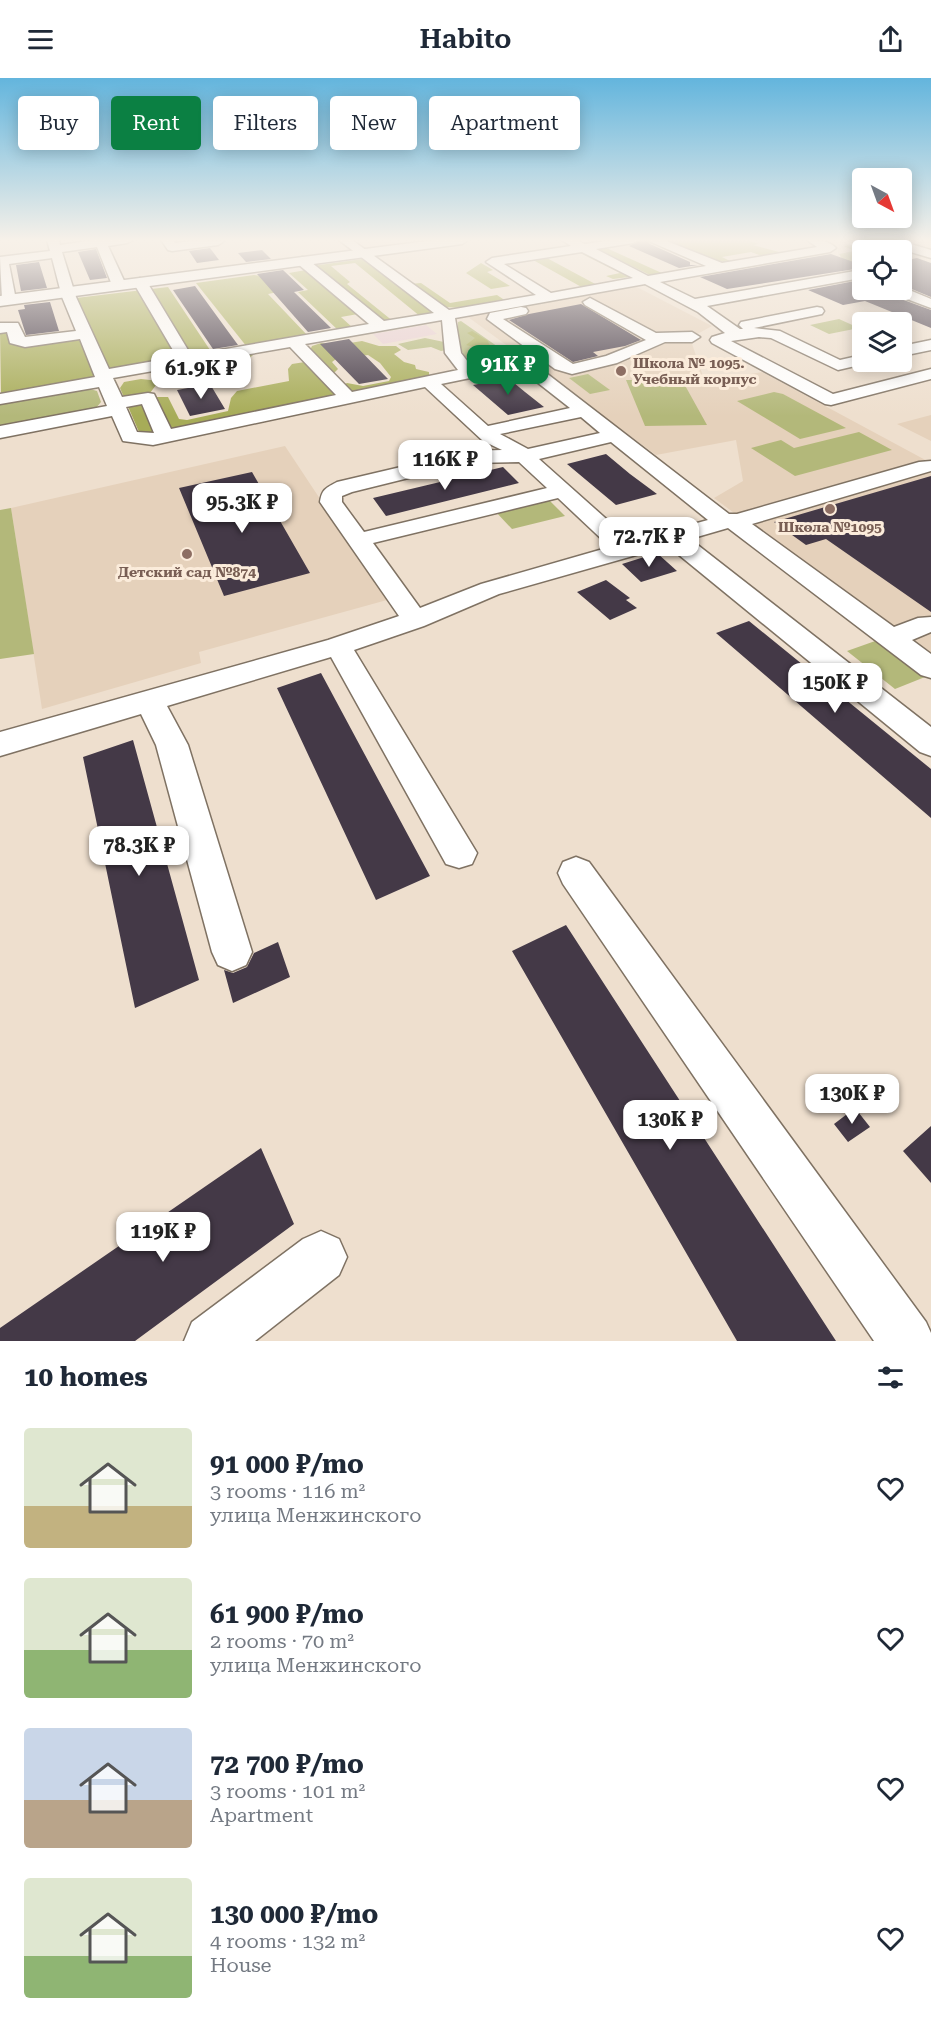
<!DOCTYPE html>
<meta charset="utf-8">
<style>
:root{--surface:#fff;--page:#f6f6f7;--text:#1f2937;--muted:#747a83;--accent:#0b8043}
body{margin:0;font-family:"Roboto Serif",serif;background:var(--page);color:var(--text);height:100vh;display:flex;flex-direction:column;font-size:22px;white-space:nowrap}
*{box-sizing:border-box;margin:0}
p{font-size:20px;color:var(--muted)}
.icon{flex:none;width:33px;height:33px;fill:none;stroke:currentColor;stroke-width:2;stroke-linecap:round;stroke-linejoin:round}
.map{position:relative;height:1263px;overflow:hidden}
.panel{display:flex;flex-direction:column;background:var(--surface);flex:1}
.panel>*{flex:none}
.hud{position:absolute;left:18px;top:18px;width:600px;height:54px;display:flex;gap:12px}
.needle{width:39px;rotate:139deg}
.tools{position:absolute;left:852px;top:90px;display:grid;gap:12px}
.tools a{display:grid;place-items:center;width:60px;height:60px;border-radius:6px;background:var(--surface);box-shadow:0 3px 15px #0003;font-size:30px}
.price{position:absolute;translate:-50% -51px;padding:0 14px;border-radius:12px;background:#fff;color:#222;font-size:20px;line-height:39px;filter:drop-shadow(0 2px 3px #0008)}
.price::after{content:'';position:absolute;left:50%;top:36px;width:18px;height:14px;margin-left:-9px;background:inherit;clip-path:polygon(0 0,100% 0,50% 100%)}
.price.on{background:var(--accent);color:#fff}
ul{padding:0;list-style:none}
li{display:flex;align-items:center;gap:18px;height:150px;padding:0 24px}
li span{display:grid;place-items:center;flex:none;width:168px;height:120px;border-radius:6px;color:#555}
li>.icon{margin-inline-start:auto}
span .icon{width:72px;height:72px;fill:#fffc;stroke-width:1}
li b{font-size:26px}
h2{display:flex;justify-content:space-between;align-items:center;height:72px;padding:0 24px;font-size:26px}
.tag{padding:0 21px;border-radius:6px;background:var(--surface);box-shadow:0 3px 15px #0003;font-size:21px;line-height:54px}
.tag.on{background:var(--accent);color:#fff}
header{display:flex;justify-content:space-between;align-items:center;height:78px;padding:0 24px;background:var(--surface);font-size:27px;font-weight:600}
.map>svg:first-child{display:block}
.commercial{fill:#ead0d3}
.built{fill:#e5d1bb}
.green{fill:#b3b87a}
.forest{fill:#a7ac58}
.building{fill:#443947}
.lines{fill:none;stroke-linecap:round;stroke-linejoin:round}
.minor-casing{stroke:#7f7263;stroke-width:3}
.major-casing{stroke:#7f7263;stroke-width:3}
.minor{fill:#fff;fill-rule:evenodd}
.major{fill:#fff;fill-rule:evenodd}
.education-dot{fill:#8d6e63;stroke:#fbecdb;stroke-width:2}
.labels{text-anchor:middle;stroke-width:6;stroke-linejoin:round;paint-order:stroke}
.far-education-label{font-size:14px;font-weight:bold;fill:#785e54;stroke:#fbecdb}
</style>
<header><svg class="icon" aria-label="menu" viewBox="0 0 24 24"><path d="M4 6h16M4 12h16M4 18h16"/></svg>Habito<svg class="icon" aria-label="share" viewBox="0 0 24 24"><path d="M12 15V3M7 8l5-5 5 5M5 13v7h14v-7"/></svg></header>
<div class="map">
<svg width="931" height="1263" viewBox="0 0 931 1263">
<rect width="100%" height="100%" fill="#eedfce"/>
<path class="commercial" d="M426,247l11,9 -54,10 -10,-10z"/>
<path class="built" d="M631,206l81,42 -22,12 15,44 57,-10 169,91v197l-16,-18 -22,-17 -6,2 -173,-129 29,-17 -7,-41 -80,15 -192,-141z
M931,337v26l-34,-17z
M285,368l102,154 -188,52 2,11 -159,46 -31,-201z"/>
<path class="green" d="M866,165l24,7h-28v12l-17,2 -6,-10 16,-3 -12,-5z
M839,241l20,9 -30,6 -19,-9z
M461,243l53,37 -1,3c-18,4 -45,9 -53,-14 -3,-7 -2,-18 -2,-25z
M425,260l19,4 2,8 -5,1 -10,-4 -23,3 -10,-6z
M588,296l22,16 -20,4 -21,-16z
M626,302h56l25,45 -62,1z
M90,311l7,2 4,11 -5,6 -96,19v-23z
M774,314l9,2 63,34 -46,11 -63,-38z
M859,354l33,18 -97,26 -44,-28 30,-8 13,8z
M548,421l17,17 -53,13 -17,-18z
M11,430l23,146 -34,5v-149z
M878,562l47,37 -30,12 -48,-38z"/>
<path class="forest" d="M658,162h90l11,4 -6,1 30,8 -21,3 -11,-4 -29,5 12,6c-9,1 -15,-4 -25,-2z
M602,168l62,28 -12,2 -59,-29z
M582,170l55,28 -24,3 -7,-3 14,-3 -42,-21 -33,5 54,29 -14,3 -59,-33z
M362,181l71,54 -12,4 -66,-54 -24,3 19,16 -3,2 47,38 -12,2 -70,-58z
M481,185l12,7 -6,2 23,14 -19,3 -25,-16z
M306,192l52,44 -17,3 12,11 -14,3 -41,-39 10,-2 -19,-17z
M254,197l8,1 16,16 -10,2 40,42 -61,11 -51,-64z
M421,205l29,20 47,-8 9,6 -44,7 -18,-1 -34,-23z
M168,209l44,66 -106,19 -30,-74z
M3,251l5,4 4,11 24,2 43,-7 16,40 -94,16 -1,-65z
M472,253l16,10c1,7 15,15 21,17l-1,3c-15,1 -31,3 -35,-14l-7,-2 9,-7 -8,-5z
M362,263l17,5h17l5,4 -7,4 10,8 11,3 1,4 13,3v5l-77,15 -11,-6 6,-3 16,3 26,-5 2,-4 -11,-14 -12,-8 -32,4 -4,3 6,7 -4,4 -6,-1 -19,-20 3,-6 9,-3 17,2z
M250,275h5c-10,12 -27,5 -36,16 8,6 17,4 25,9 -17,12 -33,5 -52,3l-2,-9 -5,-5 2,-5z
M305,284l6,2 29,31 -186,39 -15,-2 -19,-44 4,-6 17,-3 18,2 -9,12 7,4h11l11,22 8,1 41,-9 3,-13 6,-7 52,-10 -1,-12 4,-5z"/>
<path class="building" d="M641,162h6l3,4 40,18v3h8l-19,3 -50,-22z
M210,170l9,12 -22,3 -8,-12z
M96,171l11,29 -17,2 -12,-28z
M262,172l9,9 -25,3 -8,-9z
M831,176l31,11v7l-7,-3 -128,20 -27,-12z
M917,180l14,5v34l-29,-12v-24z
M39,184l8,26 -26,3 -5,-26z
M283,192l21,20 -10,2 37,36 -23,4 -51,-58z
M862,199v13h25l3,5 41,15v18l-66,-27 -22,4 -35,-15 47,-9z
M195,208l32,44 11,15 -25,4 -40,-59z
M50,224l9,29 -33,4 -8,-25 7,-1 -1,-4z
M581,226l60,36 -16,6 -32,6 5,4 -25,6 -64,-42 20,-6z
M349,261l39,40 -29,5 -39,-40z
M508,300l17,14 19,15 -36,8 -35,-30z
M210,306l15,25 -35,7 -13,-26z
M606,376l24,20 27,20 -41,11 -49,-41z
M503,389l16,16 -133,33 -13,-18z
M252,394l58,101 -86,23 -45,-108z
M931,398v136l-105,-73 -20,6 -32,-23z
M657,475l20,18 -36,11 -19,-18z
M606,502l24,18 -4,2 11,8 -27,12 -33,-28z
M749,543l182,148v49l-215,-185z
M321,595l109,203 -54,24 -99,-212z
M133,662l66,240 -64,28 -52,-251z
M566,847l79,122 191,294h-99l-225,-390z
M278,864l12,35 -57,26 -9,-33 9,3 14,-6 7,-14z
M855,1030l15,19 -22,15 -14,-18z
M931,1048v57l-28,-32z
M261,1070l33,76 -159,117h-135v-13z"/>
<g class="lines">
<defs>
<path id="minor" d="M47,162h12l1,5 34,-5h39l-6,3 -19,3 18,39 -7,4 -7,-4 -15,-38 -35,5 14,45 33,72 68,-12 -44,-75 7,-4 7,4 44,73 178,-31 -71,-60 -2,-3 6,-4 4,1 78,63 50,-8 -95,-73h13l97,70 87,-15 -50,-33 6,-4 79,-12 -9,-6h14l9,4 27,-4h27l-6,3 -37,6 52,27 58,-10 -55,-24 -2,-2h15l58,23 95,-16 -10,-7c11,0 21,0 29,8l-6,4 -170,30 35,17 160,-28 5,1 2,3 -7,4 -148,27 33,23h3l-4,-4 2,-3 76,-15 5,1 2,3 -2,3 -68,14 26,3 60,29 22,-5v7h7l-1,1 -30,7 -67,-32 -12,-1 -28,4 102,53 98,-25v10l-100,26 -6,-1 -113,-61 -2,-3 2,-3 13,-4 -27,-21 -53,-28 -190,34 6,35 11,14 50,-10 6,2 201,155h8l182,-52 12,-1v10l-179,53 142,103 24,-9 13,-1v15l-19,8 19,14v24l-10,-3 -193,-147 -38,11 241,188v29l-11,-4 -252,-206 -169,48 -75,32 -70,24 123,203 -5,11 -13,4 -13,-4 -115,-207 -164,49 21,39 64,207 -6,13 -14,6 -14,-6 -6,-13 -56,-207 -15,-31 -141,42v-24l328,-92 71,-24 -79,-114c2,-13 6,-14 17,-20l132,-31 33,-1 -19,-9 -58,-54 -272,58 -30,-4 -11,-25 -112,22v-12l107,-20 -8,-19 -99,17v-10l95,-17 -15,-38 -55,8 -15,-4 -3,-11 -7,1v-10h18l7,14 51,-6 -14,-34 -10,-39 -43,6 7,36 -7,4 -7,-4 -2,-43 50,-6zM582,174l51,26 -82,15 -47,-29zM442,242l3,33 13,17 -106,22 -47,-48zM290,269l46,48 -165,34 -17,-35 -6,-1 -26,4 -9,-19zM519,290l51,40 -82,18 -47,-42zM142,326l12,29 -17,-1 -11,-25zM581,339l19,16 -72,16 -28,-15zM611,364l97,78 -77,21 -92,-82zM519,384l28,26 -183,44 -22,-30v-6l10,-4 117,-29zM558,420l52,49 -129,37 -61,24 -47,-65z
M161,162h12l2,3 26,-3 23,1 -6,4 -46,6 -4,-1z
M902,209l29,12v9l-40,-15 -2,-3h13z
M590,220l66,35 36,-1 8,5 -8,5h-27l-48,21 -45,11 -17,-5 -68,-50 3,-6 31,-6 5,1 2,3 -2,3 -23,5 70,45 33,-8 40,-16 -61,-35 -2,-3z
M931,262v10l-29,6v-10z
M576,779l13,5 337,460 5,11v8h-57l-311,-457 -5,-11 5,-11z
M321,1153l18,8 8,18 -8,18 -84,66h-71l8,-19 111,-83z"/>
<path id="major" d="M435,162h33l-6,4 -462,62v-10z
M879,162h18l34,10v8l-51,-15z"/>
</defs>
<use href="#minor" class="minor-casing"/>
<use href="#major" class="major-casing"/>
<use href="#minor" class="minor"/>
<use href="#major" class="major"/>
</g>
<linearGradient id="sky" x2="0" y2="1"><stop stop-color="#63b5dd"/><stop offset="0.48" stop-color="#f7f1e9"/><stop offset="1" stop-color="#f7f1e9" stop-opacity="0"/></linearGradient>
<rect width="931" height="338" fill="url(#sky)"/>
<g class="education-dot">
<circle cx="621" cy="293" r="6"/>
<circle cx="830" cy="431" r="6"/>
<circle cx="187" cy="476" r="6"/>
</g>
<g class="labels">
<g class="far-education-label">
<text x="633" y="290" text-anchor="start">Школа № 1095.<tspan x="633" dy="16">Учебный корпус</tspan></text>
<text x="830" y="454">Школа №1095</text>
<text x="187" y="499">Детский сад №874</text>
</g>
</g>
</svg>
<div class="tools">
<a><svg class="needle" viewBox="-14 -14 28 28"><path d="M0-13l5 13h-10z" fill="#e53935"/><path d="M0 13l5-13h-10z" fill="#747a83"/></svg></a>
<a><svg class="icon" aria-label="locate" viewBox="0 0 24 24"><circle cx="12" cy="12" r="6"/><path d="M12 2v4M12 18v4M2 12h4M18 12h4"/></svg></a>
<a><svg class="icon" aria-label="layers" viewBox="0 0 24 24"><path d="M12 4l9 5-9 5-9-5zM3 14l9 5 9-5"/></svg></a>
</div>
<b class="price on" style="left:508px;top:318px">91K ₽</b>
<b class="price" style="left:201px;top:322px">61.9K ₽</b>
<b class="price" style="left:445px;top:413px">116K ₽</b>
<b class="price" style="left:242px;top:456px">95.3K ₽</b>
<b class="price" style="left:649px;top:490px">72.7K ₽</b>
<b class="price" style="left:835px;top:636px">150K ₽</b>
<b class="price" style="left:139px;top:799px">78.3K ₽</b>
<b class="price" style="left:852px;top:1047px">130K ₽</b>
<b class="price" style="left:670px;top:1073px">130K ₽</b>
<b class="price" style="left:163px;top:1185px">119K ₽</b>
<div class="hud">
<a class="tag">Buy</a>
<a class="tag on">Rent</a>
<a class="tag">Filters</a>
<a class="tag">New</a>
<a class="tag">Apartment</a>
</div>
</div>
<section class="panel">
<h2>10 homes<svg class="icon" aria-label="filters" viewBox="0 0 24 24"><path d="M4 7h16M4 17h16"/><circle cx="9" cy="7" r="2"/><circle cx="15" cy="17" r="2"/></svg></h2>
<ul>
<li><span style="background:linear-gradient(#dfe7d0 65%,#c2b280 0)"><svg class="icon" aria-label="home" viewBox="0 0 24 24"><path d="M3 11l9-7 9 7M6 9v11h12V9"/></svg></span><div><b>91 000 ₽/mo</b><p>3 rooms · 116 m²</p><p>улица Менжинского</p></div><svg class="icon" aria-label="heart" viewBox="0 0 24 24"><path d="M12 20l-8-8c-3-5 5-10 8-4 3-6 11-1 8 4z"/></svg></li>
<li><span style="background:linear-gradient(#dfe7d0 60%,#8fb573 0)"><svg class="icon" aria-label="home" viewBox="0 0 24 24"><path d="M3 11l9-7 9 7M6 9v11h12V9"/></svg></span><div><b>61 900 ₽/mo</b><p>2 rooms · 70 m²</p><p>улица Менжинского</p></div><svg class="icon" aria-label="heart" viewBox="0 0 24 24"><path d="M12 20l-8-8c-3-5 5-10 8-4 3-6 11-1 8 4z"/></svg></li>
<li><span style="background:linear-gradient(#c9d6e8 60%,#b9a48a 0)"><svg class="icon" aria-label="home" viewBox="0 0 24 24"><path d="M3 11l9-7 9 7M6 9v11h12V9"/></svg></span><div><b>72 700 ₽/mo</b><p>3 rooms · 101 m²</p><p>Apartment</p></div><svg class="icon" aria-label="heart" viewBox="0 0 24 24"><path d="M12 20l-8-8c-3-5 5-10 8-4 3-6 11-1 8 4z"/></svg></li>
<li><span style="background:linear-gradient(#dfe7d0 65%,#8fb573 0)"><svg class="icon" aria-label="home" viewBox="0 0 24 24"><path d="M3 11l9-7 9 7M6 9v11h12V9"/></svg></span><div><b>130 000 ₽/mo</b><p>4 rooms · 132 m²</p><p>House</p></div><svg class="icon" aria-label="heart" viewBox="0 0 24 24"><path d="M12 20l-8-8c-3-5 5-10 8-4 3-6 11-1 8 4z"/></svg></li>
</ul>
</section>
